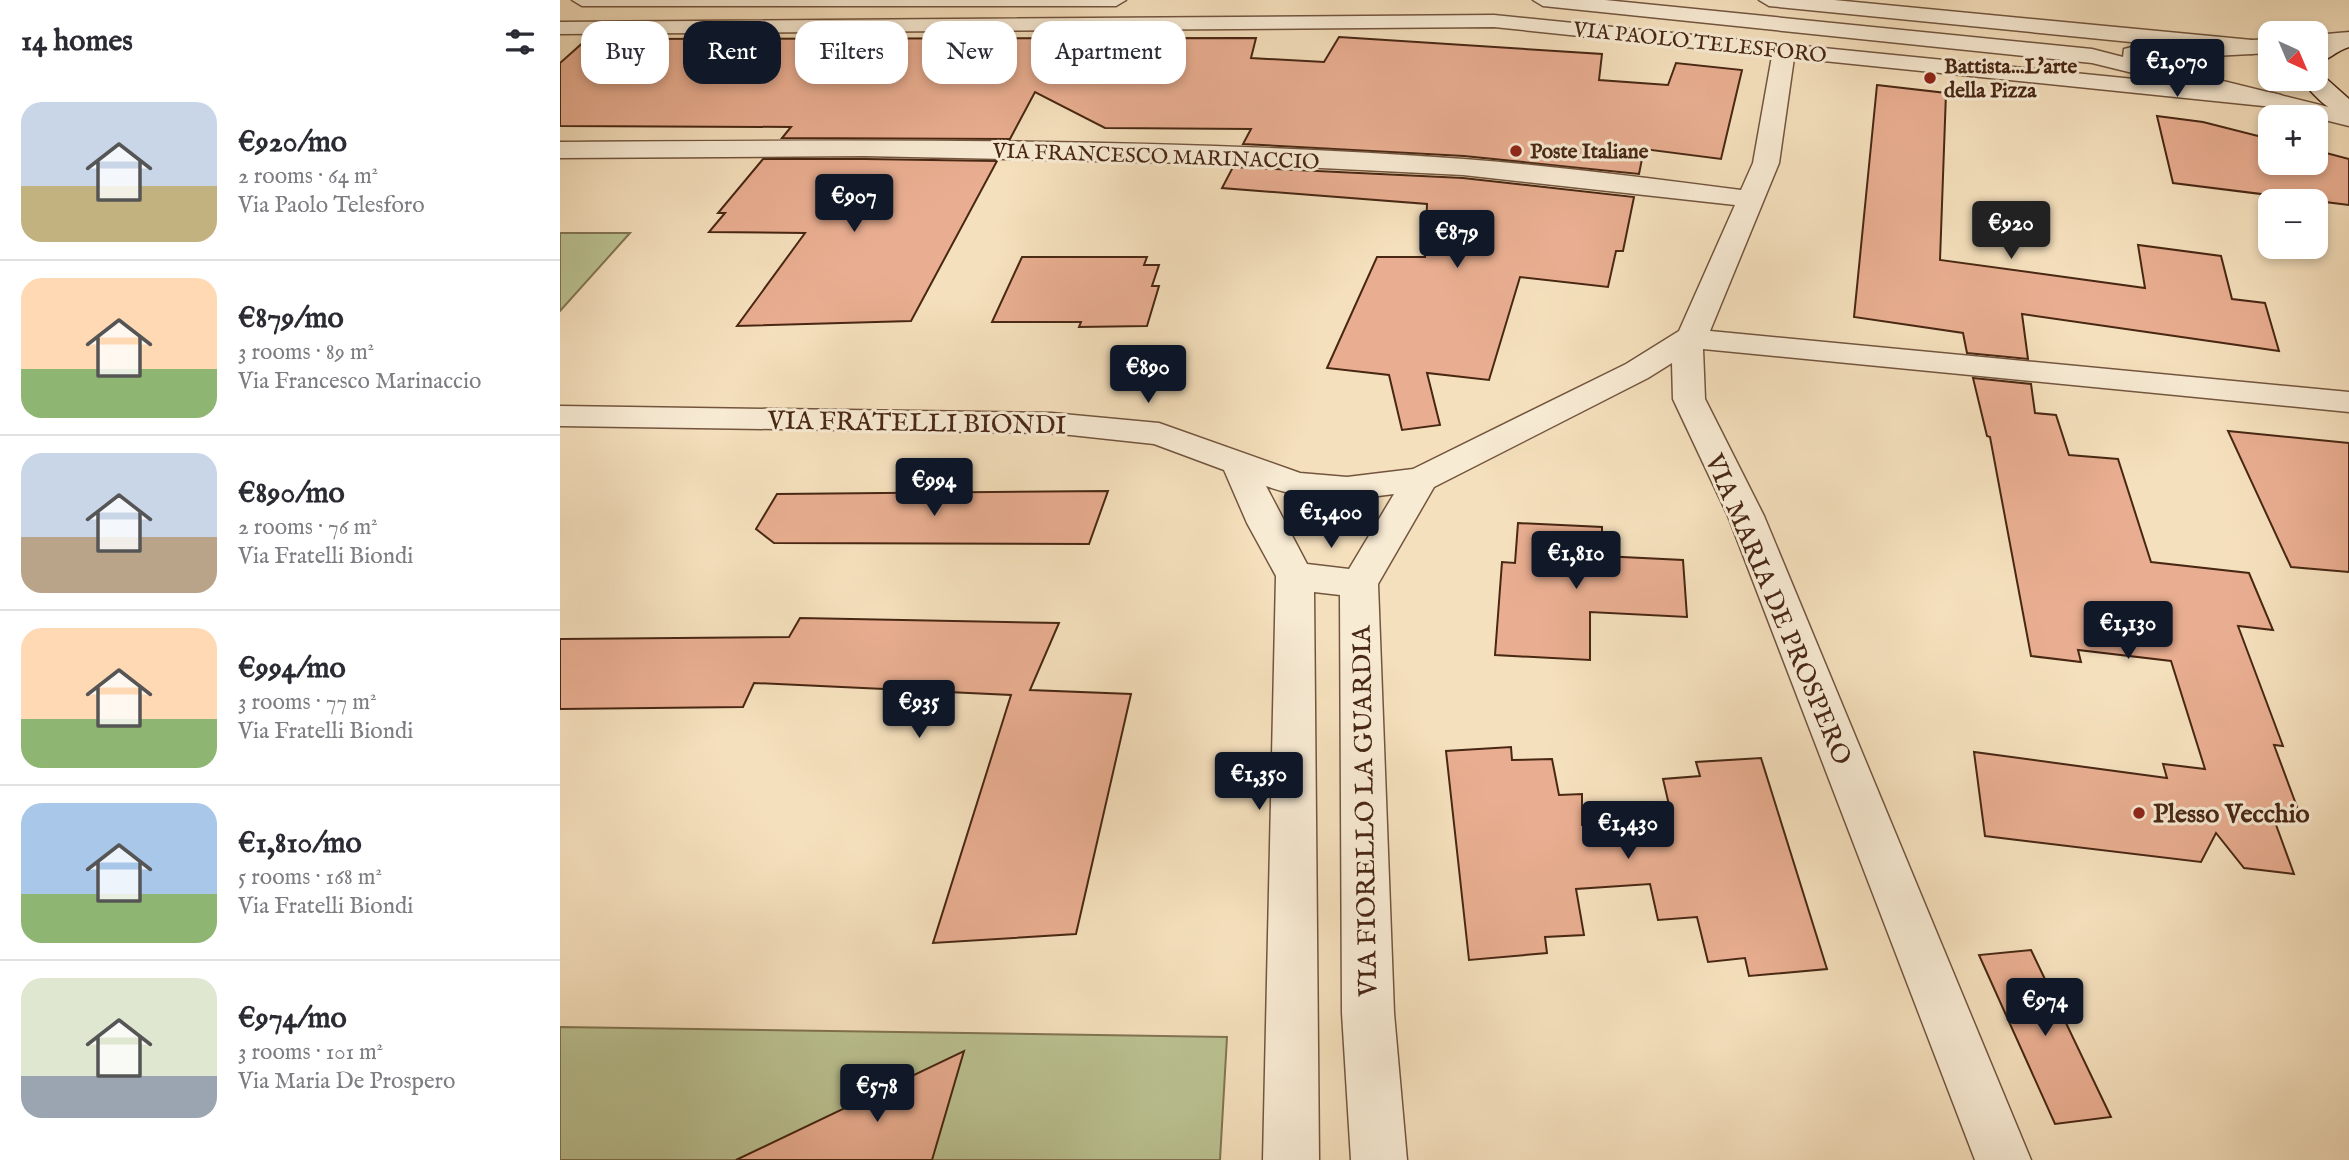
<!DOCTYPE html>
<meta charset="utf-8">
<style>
:root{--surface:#fff;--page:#f7f7f7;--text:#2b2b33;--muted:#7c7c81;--line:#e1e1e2;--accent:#111827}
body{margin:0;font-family:"IM FELL English",serif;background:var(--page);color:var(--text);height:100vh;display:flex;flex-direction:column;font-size:26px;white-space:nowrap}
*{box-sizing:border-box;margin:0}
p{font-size:23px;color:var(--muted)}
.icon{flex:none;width:38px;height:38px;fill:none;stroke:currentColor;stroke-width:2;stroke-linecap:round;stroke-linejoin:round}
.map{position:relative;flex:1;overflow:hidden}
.details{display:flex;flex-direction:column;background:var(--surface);width:560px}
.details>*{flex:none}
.banner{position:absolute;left:21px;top:21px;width:665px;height:63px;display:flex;gap:14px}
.needle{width:46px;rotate:136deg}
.buttons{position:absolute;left:1698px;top:21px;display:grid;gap:14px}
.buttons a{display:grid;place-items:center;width:70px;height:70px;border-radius:14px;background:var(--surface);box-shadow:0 4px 10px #0003;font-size:35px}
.price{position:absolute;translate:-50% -60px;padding:0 16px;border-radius:7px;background:var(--accent);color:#fff;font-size:23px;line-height:46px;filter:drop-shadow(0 2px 4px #0008)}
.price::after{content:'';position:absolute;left:50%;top:42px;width:21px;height:16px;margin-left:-10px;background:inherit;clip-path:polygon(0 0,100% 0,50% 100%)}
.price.current{background:#222;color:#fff}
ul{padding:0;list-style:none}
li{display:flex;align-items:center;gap:21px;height:175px;padding:0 21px}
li+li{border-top:2px solid var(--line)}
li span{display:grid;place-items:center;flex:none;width:196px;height:140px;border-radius:21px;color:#555}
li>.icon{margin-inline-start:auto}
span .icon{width:84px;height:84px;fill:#fffc;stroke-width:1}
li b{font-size:30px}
h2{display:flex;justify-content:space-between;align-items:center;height:84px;padding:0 21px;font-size:30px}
.chip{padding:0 24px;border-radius:21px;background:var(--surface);box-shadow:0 4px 10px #0003;font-size:24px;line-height:63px}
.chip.current{background:var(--accent);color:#fff}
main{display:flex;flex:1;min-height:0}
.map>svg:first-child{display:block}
.green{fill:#bbc292;stroke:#827452;stroke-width:2}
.building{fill:#e9ae91;stroke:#482713;stroke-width:2}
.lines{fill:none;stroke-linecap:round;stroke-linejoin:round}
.minor-casing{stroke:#73553e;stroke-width:3}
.tertiary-casing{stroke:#73553e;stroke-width:3}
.secondary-casing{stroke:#482713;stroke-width:3}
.minor{fill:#f8ebd4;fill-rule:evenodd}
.tertiary{fill:#f8ebd4;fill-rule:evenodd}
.secondary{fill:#f8ebd4;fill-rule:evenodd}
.poi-dot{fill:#8f2418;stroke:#f8ebd4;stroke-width:2.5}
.labels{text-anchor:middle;stroke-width:6;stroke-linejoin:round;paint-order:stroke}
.far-street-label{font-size:21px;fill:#482713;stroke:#f8ebd4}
.far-poi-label{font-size:21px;font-weight:bold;fill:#482713;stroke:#f8ebd4;text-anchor:start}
.street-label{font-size:26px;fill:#482713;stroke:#f8ebd4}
.poi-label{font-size:26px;font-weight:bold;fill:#482713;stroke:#f8ebd4;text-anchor:start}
</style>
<main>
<section class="details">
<h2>14 homes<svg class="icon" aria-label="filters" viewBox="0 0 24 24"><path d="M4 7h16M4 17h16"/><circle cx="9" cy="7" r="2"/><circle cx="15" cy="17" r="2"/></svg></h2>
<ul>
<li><span style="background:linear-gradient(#c9d6e8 60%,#c2b280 0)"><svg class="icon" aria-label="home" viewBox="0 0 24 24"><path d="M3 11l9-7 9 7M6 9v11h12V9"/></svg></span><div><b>€920/mo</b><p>2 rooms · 64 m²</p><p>Via Paolo Telesforo</p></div></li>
<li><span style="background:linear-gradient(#ffd9b3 65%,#8fb573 0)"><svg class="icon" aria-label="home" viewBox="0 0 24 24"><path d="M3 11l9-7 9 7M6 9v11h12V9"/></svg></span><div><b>€879/mo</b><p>3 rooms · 89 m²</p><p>Via Francesco Marinaccio</p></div></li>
<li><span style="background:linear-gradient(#c9d6e8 60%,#b9a48a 0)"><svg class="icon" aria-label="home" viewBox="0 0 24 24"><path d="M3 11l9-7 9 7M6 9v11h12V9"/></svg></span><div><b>€890/mo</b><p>2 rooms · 76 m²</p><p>Via Fratelli Biondi</p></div></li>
<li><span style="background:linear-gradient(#ffd9b3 65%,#8fb573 0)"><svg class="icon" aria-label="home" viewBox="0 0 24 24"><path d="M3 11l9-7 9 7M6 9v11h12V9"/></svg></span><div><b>€994/mo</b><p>3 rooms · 77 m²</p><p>Via Fratelli Biondi</p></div></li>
<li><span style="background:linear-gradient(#a9c7e8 65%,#8fb573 0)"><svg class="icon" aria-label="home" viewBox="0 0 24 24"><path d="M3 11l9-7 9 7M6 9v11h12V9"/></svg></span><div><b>€1,810/mo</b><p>5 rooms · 168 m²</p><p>Via Fratelli Biondi</p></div></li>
<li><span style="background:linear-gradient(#dfe7d0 70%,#9aa5b1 0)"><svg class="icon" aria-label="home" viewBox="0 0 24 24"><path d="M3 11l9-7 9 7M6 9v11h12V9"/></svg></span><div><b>€974/mo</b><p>3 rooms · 101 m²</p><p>Via Maria De Prospero</p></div></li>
</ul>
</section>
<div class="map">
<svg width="1789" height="1160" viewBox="0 0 1789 1160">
<rect width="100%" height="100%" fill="#f5e0bd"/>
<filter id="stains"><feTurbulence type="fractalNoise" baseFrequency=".00286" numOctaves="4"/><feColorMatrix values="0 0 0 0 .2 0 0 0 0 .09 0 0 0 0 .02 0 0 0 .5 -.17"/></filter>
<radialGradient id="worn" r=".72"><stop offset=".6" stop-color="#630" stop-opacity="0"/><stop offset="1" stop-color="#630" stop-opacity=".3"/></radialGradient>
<path class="green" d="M0,233h70l-70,78z
M0,1027l667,10 -7,123h-660z"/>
<path class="building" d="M779,37l263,17 -3,26 69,5 8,-22 66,7 -21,89 -77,-10 -5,25 -175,-18 -221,-12 8,-15 -146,-1 -70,-36 -25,47 -228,-1 9,-11 -231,-1v-63l27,-24 669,-1 -5,20 73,4z
M1317,85l69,8 -6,167 205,28 -7,-43 83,11 11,43 33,4 14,48 -257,-37 6,45 -61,-6 -4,-20 -109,-16z
M1597,116l46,6 67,17v24h45v-13l34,9v46l-176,-22z
M203,159h101l133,2 -86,160 -174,5 68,-93 -96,-1 16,-19h-7z
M673,167l230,11 171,19 -11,54h-7l-8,36 -88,-10 -31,103 -62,-7 13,52 -38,5 -13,-55 -62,-7 50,-111h48l2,-53 -205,-16z
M462,257h125l-3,8h15l-7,21h7l-12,40 -68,1 2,-5h-89z
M1413,378l58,6 4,29 21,2 13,40 49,4 33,103 98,11 24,57 -35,-4 45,120 -9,-1 26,70 -29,-4 23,63 -50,-6 -28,-35 -15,29 -216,-26 -11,-84 193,26 -4,-14 42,5 -34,-108 -93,-11 3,12 -50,-6 -41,-219 -3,-1z
M1668,431l121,12v129l-58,-5z
M548,491l-19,53 -315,-1 -18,-14 21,-35z
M958,523l84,4v29l81,4 4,57 -97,-5v48l-95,-5 7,-93 13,1z
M240,618l259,5 -29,67 101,4 -55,240 -143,9 78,-248 -257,-12 -11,24 -183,2v-70l229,-2z
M951,747l1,13 40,-1 7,36 23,-1v31l90,-7 -9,-39 37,-3 -4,-14 65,-4 66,211 -78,7 -4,-18 -37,4 -11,-45 -39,3 -8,-36 -74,5 8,46 -39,2 2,16 -78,7 -23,-209z
M1471,950l80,167 -56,7 -76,-169z
M404,1051l-32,109h-196z"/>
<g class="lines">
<defs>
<path id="minor" d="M1199,0h75l418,40 11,7 -11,7 -483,-48z
M934,15l779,78 8,2 4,5 -4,5 -8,2 -479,-49 -15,105 -69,168 639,61v20l-646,-63 2,50 59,117 267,644h-56l-247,-644 -55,-117 -1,-36 -24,15 -214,109 -56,97 16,429 13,147h-56l-9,-147 -2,-418 -26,-3 5,568h-56l13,-584 -29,-53 -23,-53 -70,-26 -102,-11 -492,-7v-20l492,7 107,10 141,50 47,4 66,-8 213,-105 53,-33 56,-126 -272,-30 -226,-11 -373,-8 -304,2v-16c301,-2 603,-5 904,17 92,7 185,19 277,31l12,-27 19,-107 -278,-29 -934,7v-12zM706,486c43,16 84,14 128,8l-45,75 -42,-5z"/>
<path id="tertiary" d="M12,0h554l-10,6h-534z
M973,0h72l487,49 31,8 1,-8 8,-2 138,-8v14l-132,7 211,52v14l-257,-63 -549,-57z
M1789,32v14l-34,3v-14z"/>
<path id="secondary" d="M1789,33v14c-13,4 -22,14 -34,17l1,-21z
M1755,73l6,1 28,25v18c-20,-5 -36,-22 -48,-38h14z"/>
</defs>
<use href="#minor" class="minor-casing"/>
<use href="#tertiary" class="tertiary-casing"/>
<use href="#secondary" class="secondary-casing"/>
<use href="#minor" class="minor"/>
<use href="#tertiary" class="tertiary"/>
<use href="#secondary" class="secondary"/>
</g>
<g class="poi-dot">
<circle cx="1370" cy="78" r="7"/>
<circle cx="956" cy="151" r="7"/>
<circle cx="1579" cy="813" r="7"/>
</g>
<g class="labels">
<g class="far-street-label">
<text transform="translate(1140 42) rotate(6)" y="7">VIA PAOLO TELESFORO</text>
<text transform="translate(596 156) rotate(2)" y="7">VIA FRANCESCO MARINACCIO</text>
</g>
<g class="far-poi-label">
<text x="1384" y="73">Battista...L'arte<tspan x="1384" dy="24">della Pizza</tspan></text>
<text x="970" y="158">Poste Italiane</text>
</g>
<g class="street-label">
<text transform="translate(357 422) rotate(1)" y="9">VIA FRATELLI BIONDI</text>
<text transform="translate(1219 609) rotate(67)" y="9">VIA MARIA DE PROSPERO</text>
<text transform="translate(804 811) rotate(-91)" y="9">VIA FIORELLO LA GUARDIA</text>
</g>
<g class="poi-label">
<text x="1593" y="822">Plesso Vecchio</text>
</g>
</g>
<rect width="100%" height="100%" filter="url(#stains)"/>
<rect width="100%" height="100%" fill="url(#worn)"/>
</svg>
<div class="buttons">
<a><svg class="needle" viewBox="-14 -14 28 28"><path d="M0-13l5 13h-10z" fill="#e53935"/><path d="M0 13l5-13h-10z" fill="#7c7c81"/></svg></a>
<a>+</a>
<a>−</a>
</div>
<b class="price" style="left:1617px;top:99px">€1,070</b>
<b class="price" style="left:294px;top:234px">€907</b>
<b class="price current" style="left:1451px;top:261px">€920</b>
<b class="price" style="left:897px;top:270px">€879</b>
<b class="price" style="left:588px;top:405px">€890</b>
<b class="price" style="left:374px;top:518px">€994</b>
<b class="price" style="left:771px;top:550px">€1,400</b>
<b class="price" style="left:1016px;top:591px">€1,810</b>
<b class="price" style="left:1568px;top:661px">€1,130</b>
<b class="price" style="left:359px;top:740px">€935</b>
<b class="price" style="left:699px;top:812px">€1,350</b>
<b class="price" style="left:1068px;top:861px">€1,430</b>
<b class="price" style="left:1485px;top:1038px">€974</b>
<b class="price" style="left:317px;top:1124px">€578</b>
<div class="banner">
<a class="chip">Buy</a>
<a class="chip current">Rent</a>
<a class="chip">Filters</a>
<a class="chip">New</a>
<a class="chip">Apartment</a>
</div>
</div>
</main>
